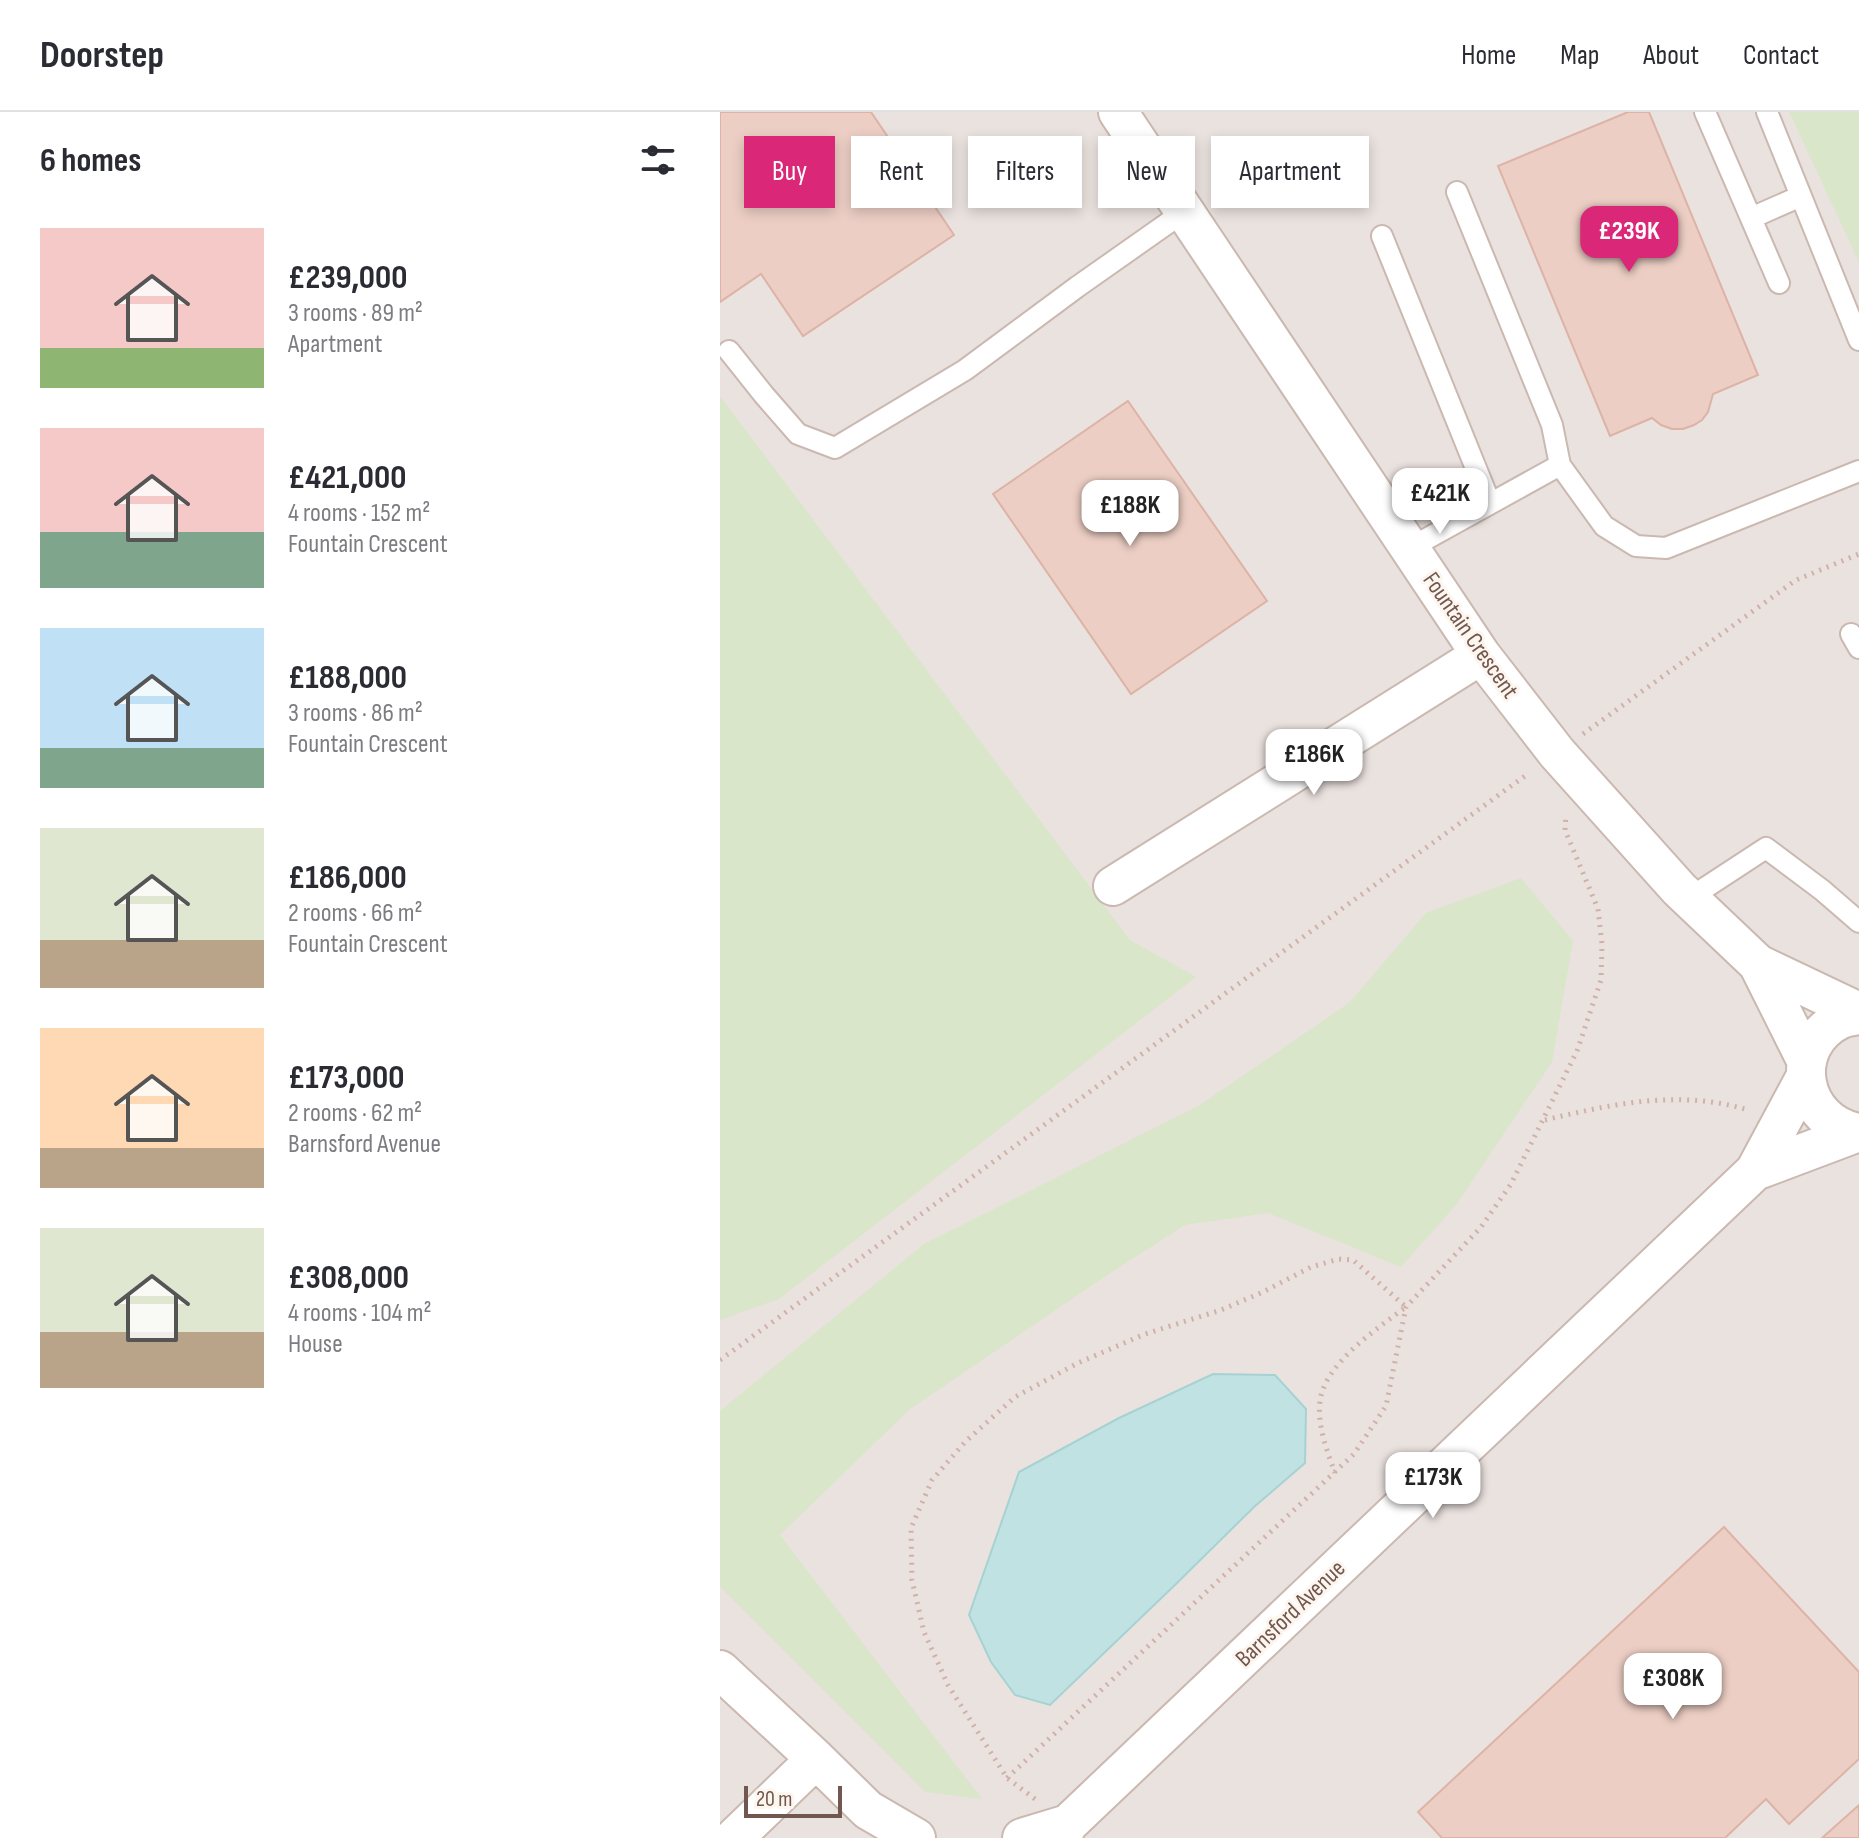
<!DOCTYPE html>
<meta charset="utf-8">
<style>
:root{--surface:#fff;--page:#f7f7f7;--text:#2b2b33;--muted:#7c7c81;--line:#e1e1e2;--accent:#db2777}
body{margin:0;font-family:"Sofia Sans Condensed",sans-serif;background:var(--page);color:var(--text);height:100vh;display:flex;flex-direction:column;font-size:30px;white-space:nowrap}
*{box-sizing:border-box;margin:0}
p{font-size:26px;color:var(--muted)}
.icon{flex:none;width:44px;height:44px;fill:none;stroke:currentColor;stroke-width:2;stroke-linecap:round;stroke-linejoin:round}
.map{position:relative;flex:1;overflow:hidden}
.sheet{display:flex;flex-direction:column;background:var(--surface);width:720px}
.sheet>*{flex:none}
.guide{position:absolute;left:24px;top:24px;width:760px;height:72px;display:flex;gap:16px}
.scale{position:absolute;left:24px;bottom:20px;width:98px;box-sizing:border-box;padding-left:8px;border:4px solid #725750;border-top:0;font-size:22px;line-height:28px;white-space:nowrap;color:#725750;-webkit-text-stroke:6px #fdf6ef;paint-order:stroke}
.price{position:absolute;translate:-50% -68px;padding:0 18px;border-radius:16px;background:#fff;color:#222;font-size:26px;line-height:52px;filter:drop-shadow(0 2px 4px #0008)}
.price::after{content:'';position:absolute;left:50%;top:48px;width:24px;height:18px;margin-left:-12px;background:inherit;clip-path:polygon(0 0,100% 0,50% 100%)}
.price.on{background:var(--accent);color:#fff}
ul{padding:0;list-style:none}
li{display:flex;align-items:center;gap:24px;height:200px;padding:0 40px}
li span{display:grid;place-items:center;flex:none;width:224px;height:160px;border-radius:0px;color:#555}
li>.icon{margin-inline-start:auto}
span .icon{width:96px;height:96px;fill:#fffc;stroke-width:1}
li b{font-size:34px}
h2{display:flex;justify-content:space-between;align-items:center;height:96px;padding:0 40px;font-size:34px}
.chip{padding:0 28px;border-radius:0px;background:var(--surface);box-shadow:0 4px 12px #0003;font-size:28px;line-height:72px}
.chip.on{background:var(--accent);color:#fff}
header{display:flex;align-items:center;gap:48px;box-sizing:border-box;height:112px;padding:0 40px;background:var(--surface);border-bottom:2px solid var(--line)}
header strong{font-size:38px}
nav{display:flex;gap:44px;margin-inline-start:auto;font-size:28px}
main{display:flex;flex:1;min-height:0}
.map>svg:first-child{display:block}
.industrial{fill:#eae2df}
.green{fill:#d9e6c9}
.water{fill:#c0e2e2;stroke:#a7d2d2;stroke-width:2}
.building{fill:#eccec4;stroke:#ddb3a6;stroke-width:2}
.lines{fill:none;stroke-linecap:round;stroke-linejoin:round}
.lane-casing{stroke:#cbb8b0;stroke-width:24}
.street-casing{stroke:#cbb8b0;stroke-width:42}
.path{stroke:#d1b1a7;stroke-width:5;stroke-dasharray:2 6;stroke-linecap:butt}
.lane{stroke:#fff;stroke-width:20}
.street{stroke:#fff;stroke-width:38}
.labels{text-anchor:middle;stroke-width:6;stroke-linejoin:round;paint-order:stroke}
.street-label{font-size:24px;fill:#725750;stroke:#fdf6ef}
</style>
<header>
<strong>Doorstep</strong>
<nav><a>Home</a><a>Map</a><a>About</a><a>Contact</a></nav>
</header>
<main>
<section class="sheet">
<h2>6 homes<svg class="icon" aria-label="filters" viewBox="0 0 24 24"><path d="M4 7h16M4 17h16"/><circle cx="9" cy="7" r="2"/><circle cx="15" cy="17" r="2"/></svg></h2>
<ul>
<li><span style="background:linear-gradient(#f6c9c9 75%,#8fb573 0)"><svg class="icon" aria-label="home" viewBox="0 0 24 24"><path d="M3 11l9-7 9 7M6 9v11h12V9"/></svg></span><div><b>£239,000</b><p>3 rooms · 89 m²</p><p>Apartment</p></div></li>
<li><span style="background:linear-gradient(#f6c9c9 65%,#7fa58c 0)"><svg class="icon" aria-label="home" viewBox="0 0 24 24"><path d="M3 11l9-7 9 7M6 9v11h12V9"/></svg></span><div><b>£421,000</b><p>4 rooms · 152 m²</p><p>Fountain Crescent</p></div></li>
<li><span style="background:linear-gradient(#bfe0f5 75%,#7fa58c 0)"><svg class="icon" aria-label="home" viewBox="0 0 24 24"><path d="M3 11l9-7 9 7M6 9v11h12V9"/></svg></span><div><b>£188,000</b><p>3 rooms · 86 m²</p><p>Fountain Crescent</p></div></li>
<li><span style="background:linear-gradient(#dfe7d0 70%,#b9a48a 0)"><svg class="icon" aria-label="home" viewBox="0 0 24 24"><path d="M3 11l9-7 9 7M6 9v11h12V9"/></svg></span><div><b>£186,000</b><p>2 rooms · 66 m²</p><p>Fountain Crescent</p></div></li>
<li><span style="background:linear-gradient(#ffd9b3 75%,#b9a48a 0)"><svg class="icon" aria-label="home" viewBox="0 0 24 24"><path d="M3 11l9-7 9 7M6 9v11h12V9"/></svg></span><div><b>£173,000</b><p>2 rooms · 62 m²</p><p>Barnsford Avenue</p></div></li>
<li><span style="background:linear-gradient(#dfe7d0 65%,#b9a48a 0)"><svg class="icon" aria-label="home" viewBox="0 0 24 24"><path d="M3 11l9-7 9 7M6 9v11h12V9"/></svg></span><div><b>£308,000</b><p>4 rooms · 104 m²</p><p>House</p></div></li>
</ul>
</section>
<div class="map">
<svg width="1139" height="1726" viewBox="0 0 1139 1726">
<rect width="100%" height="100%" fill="#faf1e9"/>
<path class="industrial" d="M0,0h1139v1726h-1139z"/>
<path class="green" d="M1069,0h70v150z
M0,284l410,544 66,37 -417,322 -59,21z
M801,766l52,63 -21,121 -96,143 -55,62 -133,-54 -83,12 -79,51 -196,133 -130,126 202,264 -57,-7 -205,-205v-176l204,-167 276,-139 149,-102 77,-90z"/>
<path class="water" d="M493,1262l62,1 31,34 -1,54 -51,44 -77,76 -127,122 -35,-10 -24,-33 -22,-47 50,-143 100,-54z"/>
<path class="building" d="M0,0h151l83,123 -151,101 -42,-62 -41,28z
M908,0h21l109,263 -45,19 -5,18 -6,8 -8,5 -11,4h-11l-11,-4 -9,-7 -42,18 -112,-270z
M408,289l139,200 -136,93 -138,-200z
M1004,1415l135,145v87l-70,65 -23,-25 -41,39h-283l-24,-26z
M1139,1693v33h-37z"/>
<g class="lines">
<defs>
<path id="lane" d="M985,0l74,171
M1047,0l92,228
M737,80l95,233 8,40
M1031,106l50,-22
M662,124l108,267
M9,239l35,44 34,39 37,14 130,-78 112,-83 108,-76
M690,436l150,-83 44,61 32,20 30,2 193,-77
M1131,522l8,14
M968,787l78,-51 56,42 37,32"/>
<path id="street" d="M398,0l363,543 76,98 122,136 79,75 101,48
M393,774l368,-231
M1038,852l49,98
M1139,903c-6,1 -13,2 -18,4 -56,27 -41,104 18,114
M1035,1059l101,-38
M0,1558l96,89 52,51 48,28
M14,1726l82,-79
M302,1726l46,-14
M341,1726l7,-14 687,-653 51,-95"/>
</defs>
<use href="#lane" class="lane-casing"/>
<use href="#street" class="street-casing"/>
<path class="path" d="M863,622l213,-154 63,-26
M825,1008c67,-16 135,-31 203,-10
M0,1248l809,-587
M287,1666l347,-324 32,-48 20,-99 75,-80 30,-43 66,-133 24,-71 1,-36 -4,-35 -33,-79 1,-16
M315,1687l-28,-21 -59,-93 -24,-53 -12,-52 -1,-52 21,-48 33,-38 50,-45 63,-34 67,-29 76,-24 42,-18 48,-25 28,-8 14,1 53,47c-28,21 -81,56 -86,94 -3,24 7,50 15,72"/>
<use href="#lane" class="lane"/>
<use href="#street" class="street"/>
</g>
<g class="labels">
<g class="street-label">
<text transform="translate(751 523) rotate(55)" y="8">Fountain Crescent</text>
<text transform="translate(570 1501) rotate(-44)" y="8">Barnsford Avenue</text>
</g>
</g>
</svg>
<div class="scale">20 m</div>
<b class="price on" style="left:909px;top:162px">£239K</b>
<b class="price" style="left:720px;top:424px">£421K</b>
<b class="price" style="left:410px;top:436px">£188K</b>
<b class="price" style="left:594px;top:685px">£186K</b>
<b class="price" style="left:713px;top:1408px">£173K</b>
<b class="price" style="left:953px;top:1609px">£308K</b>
<div class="guide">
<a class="chip on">Buy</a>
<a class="chip">Rent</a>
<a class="chip">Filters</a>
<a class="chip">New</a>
<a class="chip">Apartment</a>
</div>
</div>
</main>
